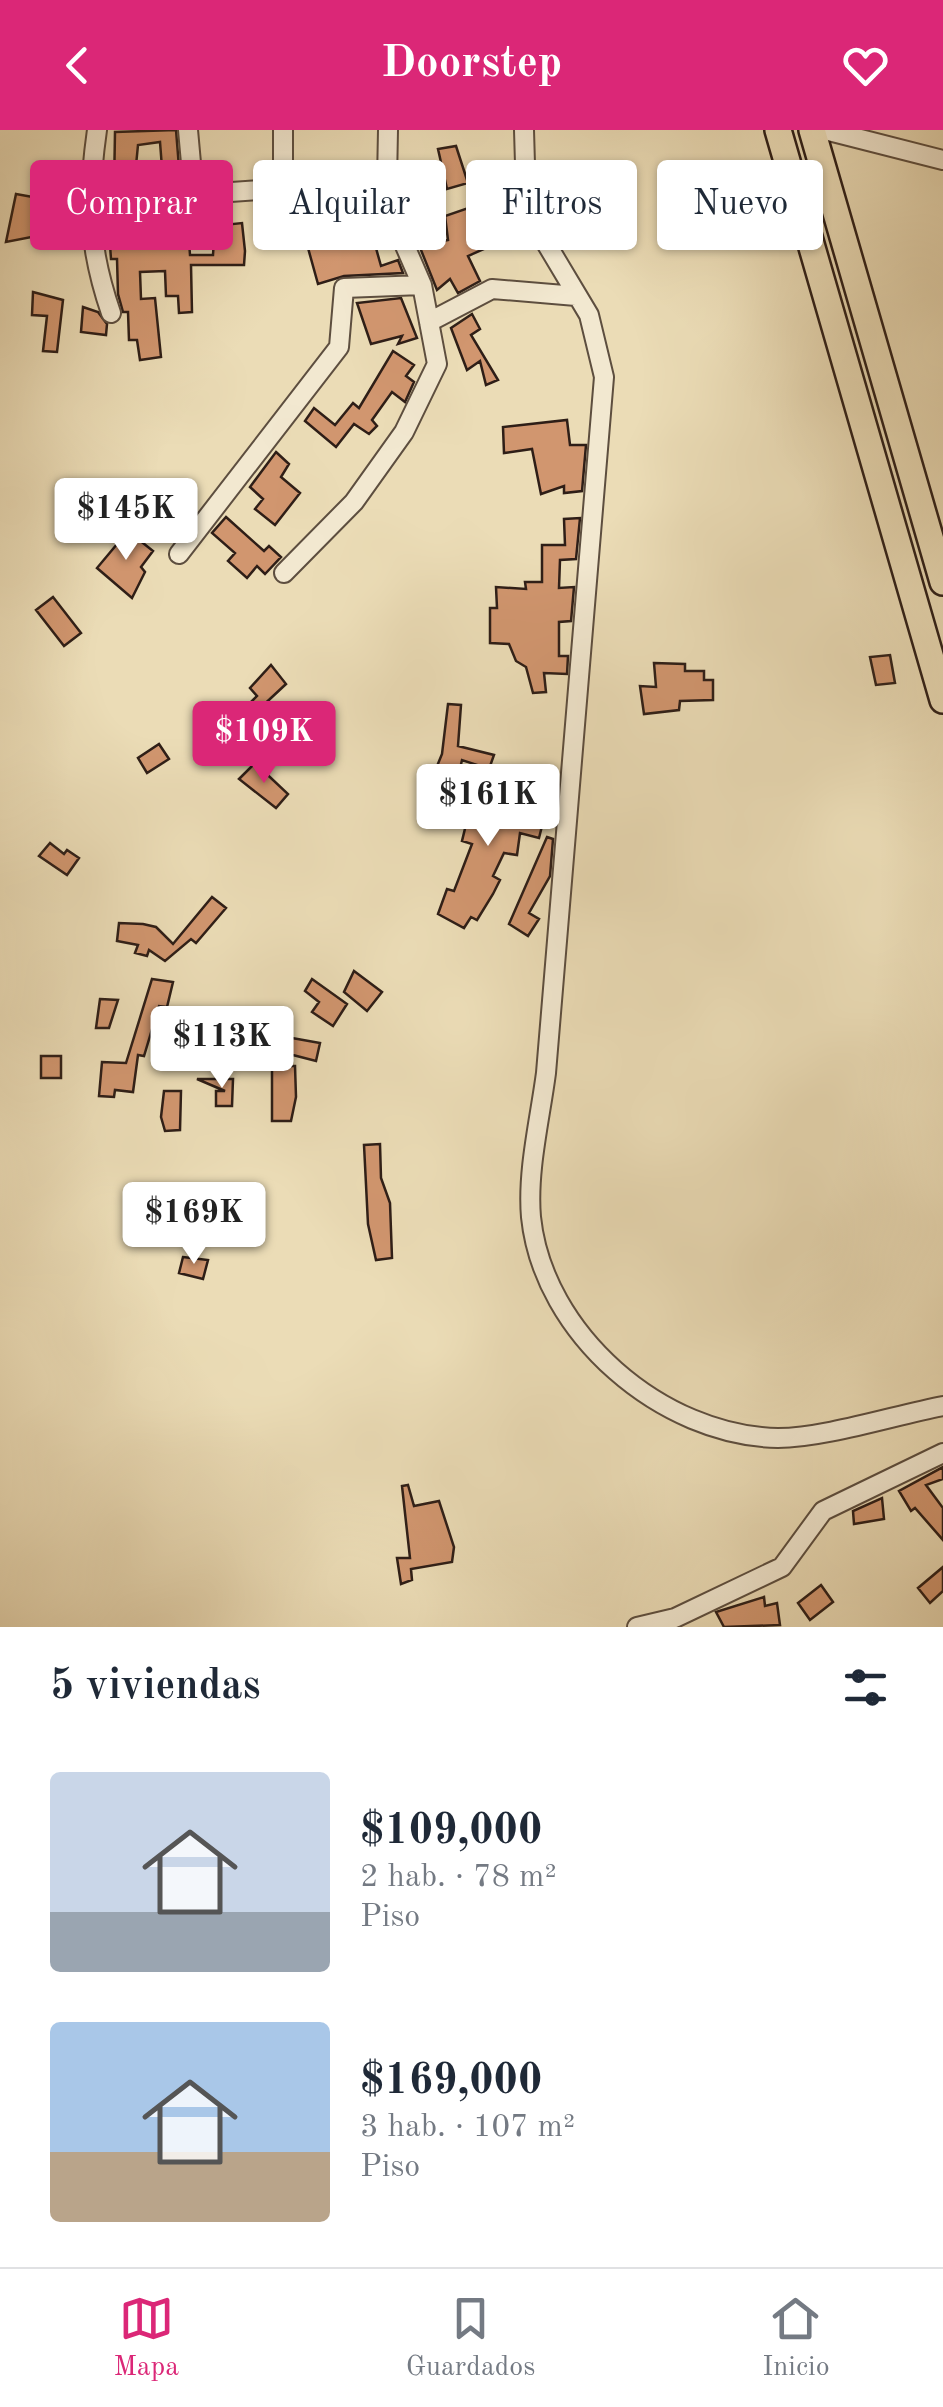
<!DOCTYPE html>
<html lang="es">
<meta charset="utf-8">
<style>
:root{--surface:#fff;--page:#f2f2f3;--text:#1f2937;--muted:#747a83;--line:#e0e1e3;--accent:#db2777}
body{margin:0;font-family:"Old Standard TT",serif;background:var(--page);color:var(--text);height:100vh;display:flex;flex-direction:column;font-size:38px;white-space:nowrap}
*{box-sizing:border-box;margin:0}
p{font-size:32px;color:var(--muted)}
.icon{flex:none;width:55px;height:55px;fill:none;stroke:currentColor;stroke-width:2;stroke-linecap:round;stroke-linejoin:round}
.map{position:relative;height:1497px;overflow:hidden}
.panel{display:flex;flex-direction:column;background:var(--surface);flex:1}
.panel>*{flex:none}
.top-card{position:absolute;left:30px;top:30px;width:885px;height:90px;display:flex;gap:20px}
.price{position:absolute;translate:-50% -85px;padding:0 22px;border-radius:10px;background:#fff;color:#222;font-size:32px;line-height:65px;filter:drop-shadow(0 2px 5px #0008)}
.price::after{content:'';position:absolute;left:50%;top:60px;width:30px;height:22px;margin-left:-15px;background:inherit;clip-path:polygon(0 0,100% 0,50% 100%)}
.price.selected{background:var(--accent);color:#fff}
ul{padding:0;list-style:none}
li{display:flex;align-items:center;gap:30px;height:250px;padding:0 50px}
li span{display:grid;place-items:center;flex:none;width:280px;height:200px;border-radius:10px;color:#555}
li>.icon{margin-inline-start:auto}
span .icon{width:120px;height:120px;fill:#fffc;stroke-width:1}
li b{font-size:42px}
h2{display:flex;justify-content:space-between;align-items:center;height:120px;padding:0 50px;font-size:42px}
.tag{padding:0 35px;border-radius:10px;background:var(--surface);box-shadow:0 2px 8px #0004;font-size:35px;line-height:90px}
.tag.selected{background:var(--accent);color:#fff}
header{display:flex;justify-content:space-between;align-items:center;height:130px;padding:0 50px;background:var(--accent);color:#fff;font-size:45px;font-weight:600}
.menu{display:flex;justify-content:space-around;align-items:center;height:140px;border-top:2px solid var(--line);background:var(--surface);font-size:28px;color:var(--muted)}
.menu a{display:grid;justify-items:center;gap:5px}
.menu .selected{color:var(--accent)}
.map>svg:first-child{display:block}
.building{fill:#d1966f;stroke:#2e1e17;stroke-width:2.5}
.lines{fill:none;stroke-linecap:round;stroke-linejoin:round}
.minor-casing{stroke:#5d4e3f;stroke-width:22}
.highway-casing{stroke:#2e1e17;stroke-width:30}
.minor{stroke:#f2e8d0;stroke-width:18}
.highway{stroke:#ebdcb6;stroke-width:25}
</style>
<header><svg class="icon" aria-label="back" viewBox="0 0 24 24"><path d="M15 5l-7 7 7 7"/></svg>Doorstep<svg class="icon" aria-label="heart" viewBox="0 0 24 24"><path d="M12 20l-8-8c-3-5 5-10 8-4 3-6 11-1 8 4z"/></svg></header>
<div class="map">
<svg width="943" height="1497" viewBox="0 0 943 1497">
<rect width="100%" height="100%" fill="#ebdcb6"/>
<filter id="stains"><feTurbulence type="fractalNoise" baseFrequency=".002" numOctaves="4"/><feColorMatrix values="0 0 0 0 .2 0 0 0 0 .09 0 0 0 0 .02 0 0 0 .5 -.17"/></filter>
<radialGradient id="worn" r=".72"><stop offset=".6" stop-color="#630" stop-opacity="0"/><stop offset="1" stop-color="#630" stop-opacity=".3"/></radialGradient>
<path class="building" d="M176,0l4,50 -17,1 -3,-39 -22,3 -4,41 -20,2 1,-56z
M456,16l12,37 -21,6 -9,-40z
M512,34l4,48 6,-2 5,24 -10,5 -25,-45 6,-29z
M16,64l28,5 -2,36 -36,7z
M378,64l11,43 -13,1 -6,-23 -32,7 8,24 28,-5 7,25 17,-6 5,13 -59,3 -26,8 -18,-65 -15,2 -1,-20 25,-2 1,4z
M474,76l12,42 -18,8 12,25 -22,12 -8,-14 -13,11 -24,-60 19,-12 6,24 10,-2 -3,-24z
M138,81l1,33 50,-3 1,14h23l1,-16h10l-1,-14 19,-2 3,28 -1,14h-53l1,47 -13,1 -1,-17h-12l-1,-25 -25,1 1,27 14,-1 6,59 -21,3 -3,-20h-8l-1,-28h-5l-5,-18 -1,-35h-6l-1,-14 4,-1 -2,-31z
M33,162l30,8 -6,52 -14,-1 4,-35 -15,-1z
M401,168l16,40 -19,6 4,-8 -31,8 -14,-41z
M83,177l15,5 9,12 -1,11 -25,-3z
M472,184l8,15 -9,6 27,45 -12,5 -6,-24 -13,9 -16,-42z
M393,221l21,14 -8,11 8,6 -9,20 -13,-10 -20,28 5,6 -8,8 -15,-10 -18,23 -31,-26 9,-13 21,17 18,-22 6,5z
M567,290l3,25h16l-4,46 -18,2v-7l-23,8 -9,-45 -28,4 -1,-26z
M276,322l13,12 -8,13 19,16 -25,32 -20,-16 8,-10 -13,-12z
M226,387l38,34 5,-5 12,11 -16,17 -8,-8 -10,12 -19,-17 7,-8 -23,-20z
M580,388l-4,41 -16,1 -1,28 15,-1 -3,34 -12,1v34h9l-1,18 -23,-1 2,19 -13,1 -7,-26 -10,-6 -7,-17 -19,-1v-35h7l-1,-21 30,2 -1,-7h17v-37h23l-1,-26z
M128,401l25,20 -12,16 4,5 -13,26 -35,-30z
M53,467l28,36 -17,13 -28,-36z
M890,525l5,28 -19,2 -6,-28z
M654,533l31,1v7h19v9h9v20l-33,1 -1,9 -35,4 -4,-28 16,1z
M271,535l15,19 -30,28 -6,-9 7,-7 -7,-8z
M448,574l13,1 -3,41 36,9 -5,14 -27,-9 -5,22 -24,-6 9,-22z
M159,614l10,15 -22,14 -9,-15z
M255,633l33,31 -12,14 -37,-29z
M517,656l14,3 -4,25 17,4 -5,20 -19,-5 -3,22 -13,-2 -11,23 7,4 -7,14 -16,26 -6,-3 -7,11 -26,-14 9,-25 7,2 18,-47 -10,-3 12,-49 4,1 2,-6 35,9z
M547,707l6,2 -3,37 -21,37 10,6 -11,17 -19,-12z
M50,713l14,11 3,-4 12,8 -12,17 -28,-19z
M212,767l14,11 -30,35 -5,-4 -26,22 -16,-11 -2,6 -12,-3 3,-8 -21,-4 2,-18 24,1 13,3 17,17z
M354,841l28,21 -15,19 -23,-19z
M152,849l21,3 -6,25 -8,-1 -15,50 -6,-1 -5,37 -18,-2 -1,7 -15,-1 3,-34 24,1z
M312,849l35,25 -14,22 -21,-14 7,-10 -14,-11z
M100,869l18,1 -9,28h-13z
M292,908l28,5 -4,18 -27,-7z
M41,926h20v22h-20z
M272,936h23l1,31 -5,24h-19z
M197,949h36l-1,27h-16v-15h9z
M164,961h17l-1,39 -15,1 -4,-14z
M380,1014l1,34 9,25 2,55 -16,2 -8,-36 -4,-79z
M183,1127l25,3 -5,19 -24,-6z
M943,1337v12l-17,6 17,23v32l-28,-32 -4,3 -12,-20z
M408,1355l6,21 25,-5 15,46 -2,15 -41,7 1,11 -11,4 -4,-26h13l-8,-72z
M882,1368l2,21 -30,5 -1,-13z
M943,1437v24l-13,12 -12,-15z
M821,1455l12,17 -23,18 -12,-17z
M764,1467l1,9 12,-3 3,22 -56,2 -8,-15z"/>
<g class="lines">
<defs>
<path id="minor" d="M97,0c-10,70 -9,116 14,183
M188,0l6,66
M524,0l1,34 15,69 49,82 15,62 -58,696c-6,46 -19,98 -15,144 12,117 131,219 247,221 46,0 118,-23 165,-32
M825,0l118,30
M283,59v-59
M88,72l299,-21
M429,192l63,-33 84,7
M179,424l160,-207 5,-59 78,-3
M284,443l70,-71 50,-70 33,-68 -15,-79 -20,-46 -15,-58 1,-51
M637,1497l38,-9 107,-51 41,-56 120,-58"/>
<path id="highway" d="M778,0l165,570
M812,0l131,452"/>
</defs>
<use href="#minor" class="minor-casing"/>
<use href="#highway" class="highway-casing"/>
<use href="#minor" class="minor"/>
<use href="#highway" class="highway"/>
</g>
<rect width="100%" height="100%" filter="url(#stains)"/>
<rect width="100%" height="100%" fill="url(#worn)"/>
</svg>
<b class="price" style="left:126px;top:433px">$145K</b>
<b class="price selected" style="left:264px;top:656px">$109K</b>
<b class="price" style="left:488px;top:719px">$161K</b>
<b class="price" style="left:222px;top:961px">$113K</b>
<b class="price" style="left:194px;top:1137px">$169K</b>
<div class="top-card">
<a class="tag selected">Comprar</a>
<a class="tag">Alquilar</a>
<a class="tag">Filtros</a>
<a class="tag">Nuevo</a>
</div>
</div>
<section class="panel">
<h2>5 viviendas<svg class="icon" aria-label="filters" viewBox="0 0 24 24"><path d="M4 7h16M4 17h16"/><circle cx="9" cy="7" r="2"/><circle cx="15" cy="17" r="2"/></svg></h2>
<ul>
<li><span style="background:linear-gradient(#c9d6e8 70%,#9aa5b1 0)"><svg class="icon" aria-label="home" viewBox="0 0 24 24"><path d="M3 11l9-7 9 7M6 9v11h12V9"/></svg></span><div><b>$109,000</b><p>2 hab. · 78 m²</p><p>Piso</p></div></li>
<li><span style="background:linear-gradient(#a9c7e8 65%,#b9a48a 0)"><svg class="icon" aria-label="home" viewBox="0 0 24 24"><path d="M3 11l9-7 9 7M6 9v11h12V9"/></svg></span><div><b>$169,000</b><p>3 hab. · 107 m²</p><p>Piso</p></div></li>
</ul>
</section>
<nav class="menu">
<a class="selected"><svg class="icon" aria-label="map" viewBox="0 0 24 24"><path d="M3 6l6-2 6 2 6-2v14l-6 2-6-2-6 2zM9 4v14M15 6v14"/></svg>Mapa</a>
<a><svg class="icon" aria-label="saved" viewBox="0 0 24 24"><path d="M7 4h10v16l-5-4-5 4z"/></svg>Guardados</a>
<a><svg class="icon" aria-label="home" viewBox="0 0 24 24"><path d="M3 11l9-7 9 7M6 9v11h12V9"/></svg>Inicio</a>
</nav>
